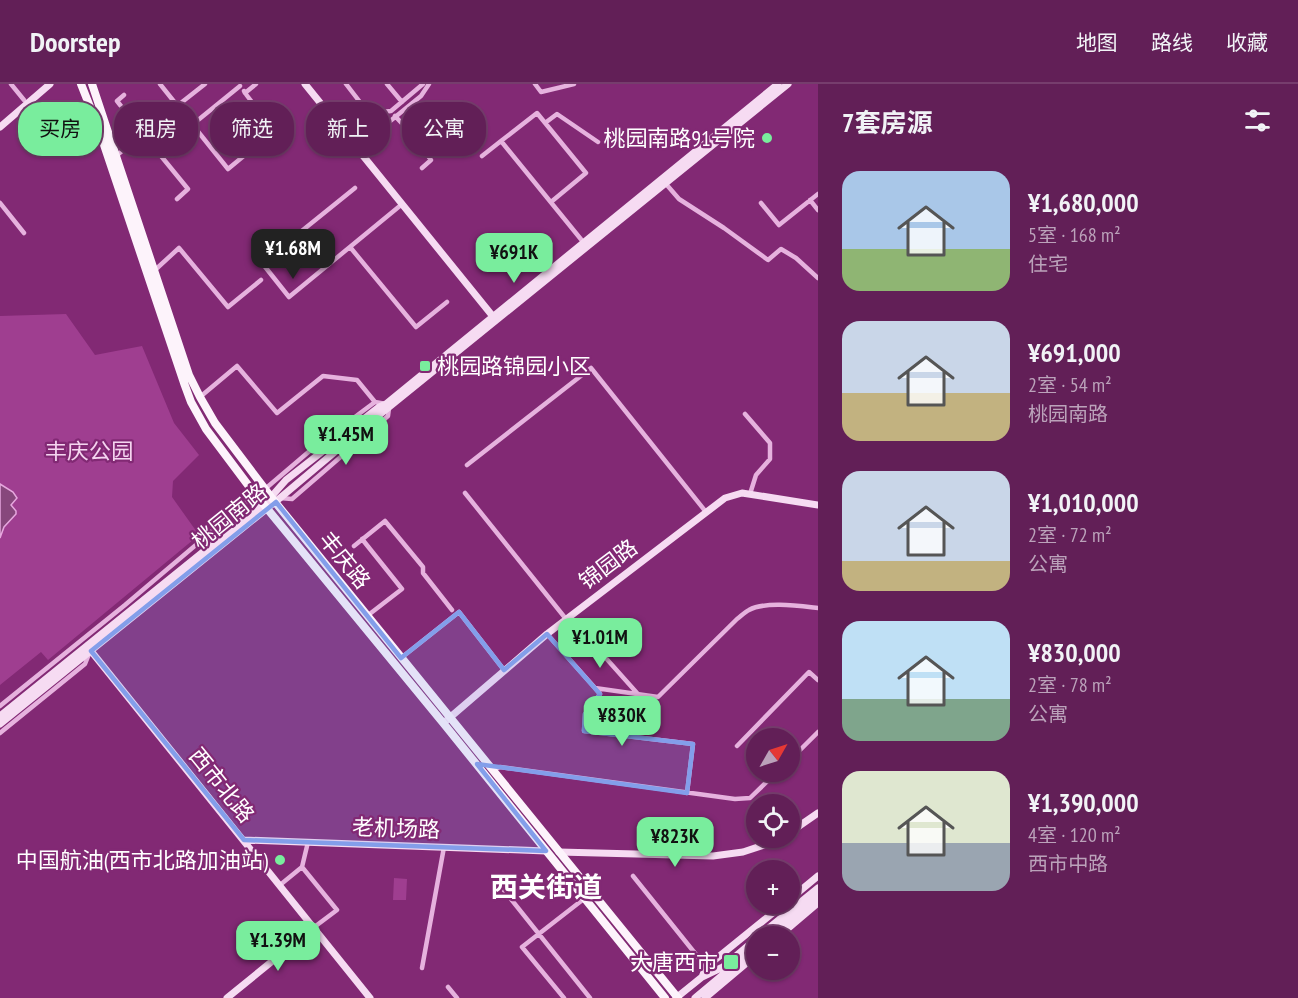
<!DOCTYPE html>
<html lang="zh">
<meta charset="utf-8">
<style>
:root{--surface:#621f57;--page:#6b2c61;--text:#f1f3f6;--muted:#bba2ba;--line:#763d6d;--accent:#79ed9d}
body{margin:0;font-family:"PT Sans Narrow","Noto Sans SC",sans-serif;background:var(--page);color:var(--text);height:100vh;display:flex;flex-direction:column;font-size:22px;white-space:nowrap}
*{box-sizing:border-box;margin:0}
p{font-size:20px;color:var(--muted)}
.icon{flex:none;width:33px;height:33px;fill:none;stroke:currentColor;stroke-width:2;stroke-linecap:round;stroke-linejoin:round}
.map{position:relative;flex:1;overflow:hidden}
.sheet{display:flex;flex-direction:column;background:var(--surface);width:480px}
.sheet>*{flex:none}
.banner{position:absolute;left:18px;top:18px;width:570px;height:54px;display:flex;gap:12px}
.needle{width:39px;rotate:51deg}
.controls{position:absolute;left:746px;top:644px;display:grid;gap:12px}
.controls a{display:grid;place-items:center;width:54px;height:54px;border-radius:50%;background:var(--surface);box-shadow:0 2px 4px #0004,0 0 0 2px var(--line);font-size:30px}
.price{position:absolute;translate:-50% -51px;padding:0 14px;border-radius:12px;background:var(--accent);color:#111;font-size:20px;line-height:39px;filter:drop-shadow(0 2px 3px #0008)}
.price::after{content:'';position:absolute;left:50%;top:36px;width:18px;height:14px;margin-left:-9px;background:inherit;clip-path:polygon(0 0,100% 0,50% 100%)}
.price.current{background:#222;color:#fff}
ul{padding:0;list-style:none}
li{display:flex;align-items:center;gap:18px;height:150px;padding:0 24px}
li span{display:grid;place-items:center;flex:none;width:168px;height:120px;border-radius:18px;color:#555}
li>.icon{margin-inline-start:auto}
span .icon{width:72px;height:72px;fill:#fffc;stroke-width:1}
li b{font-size:26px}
h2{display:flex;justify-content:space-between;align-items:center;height:72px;padding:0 24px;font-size:26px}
.pill{padding:0 21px;border-radius:24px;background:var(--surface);box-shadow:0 2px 4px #0004,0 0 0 2px var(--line);font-size:21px;line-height:54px}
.pill.current{background:var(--accent);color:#111}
header{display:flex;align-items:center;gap:36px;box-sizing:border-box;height:84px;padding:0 30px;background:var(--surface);border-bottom:2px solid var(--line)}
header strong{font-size:28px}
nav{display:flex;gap:33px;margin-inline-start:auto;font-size:21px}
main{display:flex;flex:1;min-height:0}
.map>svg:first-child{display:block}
.green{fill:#9f3e90}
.water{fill:#87477c;stroke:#e6a7de;stroke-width:1.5}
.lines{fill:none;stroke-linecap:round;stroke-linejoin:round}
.street{stroke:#e6b2de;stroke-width:4.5}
.secondary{stroke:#f6dbf2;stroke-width:7}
.primary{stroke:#fdf3fb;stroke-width:8}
.marked{fill:#839eea;fill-opacity:0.2;stroke:#839eea;stroke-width:4.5;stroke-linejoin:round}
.poi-dot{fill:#79ed9d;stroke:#822974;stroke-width:2}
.labels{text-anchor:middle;stroke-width:4.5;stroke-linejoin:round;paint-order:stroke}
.poi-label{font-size:22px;fill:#fff;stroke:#822974;text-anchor:end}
.park-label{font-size:22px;fill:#f5d5f0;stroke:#822974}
.street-label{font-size:22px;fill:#fff;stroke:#822974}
.district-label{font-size:28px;font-weight:bold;fill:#fff;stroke:#822974}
</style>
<header>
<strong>Doorstep</strong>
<nav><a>地图</a><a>路线</a><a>收藏</a></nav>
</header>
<main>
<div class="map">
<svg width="818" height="914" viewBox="0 0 818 914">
<rect width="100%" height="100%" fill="#822974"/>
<path class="green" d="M66,230l29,41 47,-9 32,77 25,32 -26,26 -1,16 27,38 -151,125 -7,-8 -41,33v-369z
M394,794l13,1 -1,21h-13z"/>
<path class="water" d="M0,400l13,8 4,6 -6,7 5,6v3l-12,13 -4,11z"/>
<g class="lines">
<path class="street" d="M11,0l13,16
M160,0l68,85 46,-38 -29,-38
M346,0l27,35 9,-7 9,-1 32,-27
M387,0l15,18
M535,0l6,8 33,-8
M244,7l1,2 11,-9
M124,11l-7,6 26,33
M177,22l28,-22
M395,32l14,15 22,29 -9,8
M545,39l12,-9 41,28
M192,41l48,-39
M501,57l36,-28 49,60 -35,29
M357,64l64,-52 8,-12
M116,72l27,-22 45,55 -11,10
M482,72l19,-15 83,102
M666,100l13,15 45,29 44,32 13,-11 15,9 22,20
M355,104l-93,75 27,34 112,-92
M810,116l8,10
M0,119l24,30
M761,119l18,22 39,-31
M350,163l66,80 31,-25
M155,186l24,-22 49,59 33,-27
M200,313l37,-31 40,47 46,-37 34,4 18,22
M745,330l25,29v16l-14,16 -6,19
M467,381l124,-97 115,144
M465,409l101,126
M280,414l12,1 96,-83 1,-8
M362,455l40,50 -35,27
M354,462l31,-25 38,46v6l29,37
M579,544l58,65
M547,550l48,54 63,9 79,-78c4,-3 8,-7 12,-9 16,-9 51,-4 69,-2
M401,574l58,-46 45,58
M595,604l5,6 -15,20 -1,17 109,13 -6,49
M0,622l125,-101 131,-111 9,-5 47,-40 63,-47 11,2
M0,649l85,-69 4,-10
M737,662l72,-74 9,8
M789,677l29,-29
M493,686l7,-3 235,32 15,-1 28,-27
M302,783l35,43 -24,18
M633,792l73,91
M499,800l91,114
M280,801l22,-18 6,-25
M422,884l22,-121
M448,903l9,11
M564,914l-42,-51 63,-49"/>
<path class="secondary" d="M305,0l190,235
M0,43l50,-43
M91,567l279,347
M0,632l271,-219 15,-17 93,-73 7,-3 392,-320
M447,636l100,-86 178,-136 17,-5 76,12
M0,640l280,-226 88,-74 420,-340
M789,749l29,-20
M244,756l302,11
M559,768l154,4 30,-4 27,-9 11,-6
M789,816l29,-24
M759,852l59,-48
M769,852l49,-41
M779,852l39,-33
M702,893l4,-10 79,-64
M227,914l86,-70
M676,914l26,-21 21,-10 33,-28
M695,914l61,-51
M705,914l51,-43"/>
<path class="primary" d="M81,0l17,43 86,256 7,19 15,27 45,60 193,235 221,274
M92,0l97,291 11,22 15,26 56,74 407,501"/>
</g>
<path class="marked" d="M276,418l125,156 58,-46 45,58 43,-36 53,60 -15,20 -1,17 109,13 -6,49 -210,-29 69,87 -302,-11 -153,-189z"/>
<g class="poi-dot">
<circle cx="767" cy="54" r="6"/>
<rect x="419" y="276" width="12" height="12" rx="3"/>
<circle cx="280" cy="776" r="6"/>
<rect x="723" y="870" width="16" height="16" rx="3"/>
</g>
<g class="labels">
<g class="poi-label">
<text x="755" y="62">桃园南路91号院</text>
<text x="437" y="290" text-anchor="start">桃园路锦园小区</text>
<text x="268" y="784">中国航油(西市北路加油站)</text>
<text x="718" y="886">大唐西市</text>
</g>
<g class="park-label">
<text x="89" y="375">丰庆公园</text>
</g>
<g class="street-label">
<text transform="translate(229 432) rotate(-39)" y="8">桃园南路</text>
<text transform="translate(345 476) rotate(51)" y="8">丰庆路</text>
<text transform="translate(608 480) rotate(-37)" y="8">锦园路</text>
<text transform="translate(222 701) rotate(51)" y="8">西市北路</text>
<text transform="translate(396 744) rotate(2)" y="8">老机场路</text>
</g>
<g class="district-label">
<text x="546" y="813">西关街道</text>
</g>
</g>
</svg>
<div class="controls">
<a><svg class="needle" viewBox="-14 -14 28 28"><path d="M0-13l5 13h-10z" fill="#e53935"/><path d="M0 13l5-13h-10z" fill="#bba2ba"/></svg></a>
<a><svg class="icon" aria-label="locate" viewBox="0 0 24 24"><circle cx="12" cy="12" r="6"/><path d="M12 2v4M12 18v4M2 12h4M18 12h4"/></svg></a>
<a>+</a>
<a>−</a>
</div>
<b class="price current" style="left:293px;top:196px">¥1.68M</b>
<b class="price" style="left:514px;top:200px">¥691K</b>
<b class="price" style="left:346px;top:382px">¥1.45M</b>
<b class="price" style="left:600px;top:585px">¥1.01M</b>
<b class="price" style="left:622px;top:663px">¥830K</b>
<b class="price" style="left:675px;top:784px">¥823K</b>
<b class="price" style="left:278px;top:888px">¥1.39M</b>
<div class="banner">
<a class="pill current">买房</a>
<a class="pill">租房</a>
<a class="pill">筛选</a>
<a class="pill">新上</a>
<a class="pill">公寓</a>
</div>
</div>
<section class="sheet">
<h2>7套房源<svg class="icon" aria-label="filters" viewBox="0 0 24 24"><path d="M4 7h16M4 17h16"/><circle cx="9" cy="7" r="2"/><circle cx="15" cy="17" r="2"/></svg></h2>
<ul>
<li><span style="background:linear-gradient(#a9c7e8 65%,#8fb573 0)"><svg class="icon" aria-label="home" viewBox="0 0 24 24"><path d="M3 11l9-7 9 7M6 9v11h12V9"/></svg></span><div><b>¥1,680,000</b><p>5室 · 168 m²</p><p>住宅</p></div></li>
<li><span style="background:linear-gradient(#c9d6e8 60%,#c2b280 0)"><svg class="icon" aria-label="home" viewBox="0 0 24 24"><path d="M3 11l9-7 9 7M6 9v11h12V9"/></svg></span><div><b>¥691,000</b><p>2室 · 54 m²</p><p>桃园南路</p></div></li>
<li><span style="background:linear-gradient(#c9d6e8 75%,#c2b280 0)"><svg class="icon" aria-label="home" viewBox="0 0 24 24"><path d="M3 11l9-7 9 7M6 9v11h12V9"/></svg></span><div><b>¥1,010,000</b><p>2室 · 72 m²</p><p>公寓</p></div></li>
<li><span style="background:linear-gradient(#bfe0f5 65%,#7fa58c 0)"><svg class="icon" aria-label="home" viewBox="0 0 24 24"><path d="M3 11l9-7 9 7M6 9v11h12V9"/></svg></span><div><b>¥830,000</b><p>2室 · 78 m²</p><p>公寓</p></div></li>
<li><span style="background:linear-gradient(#dfe7d0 60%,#9aa5b1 0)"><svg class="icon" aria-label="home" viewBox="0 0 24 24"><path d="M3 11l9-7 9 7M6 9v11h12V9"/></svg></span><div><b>¥1,390,000</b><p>4室 · 120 m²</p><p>西市中路</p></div></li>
</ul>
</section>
</main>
